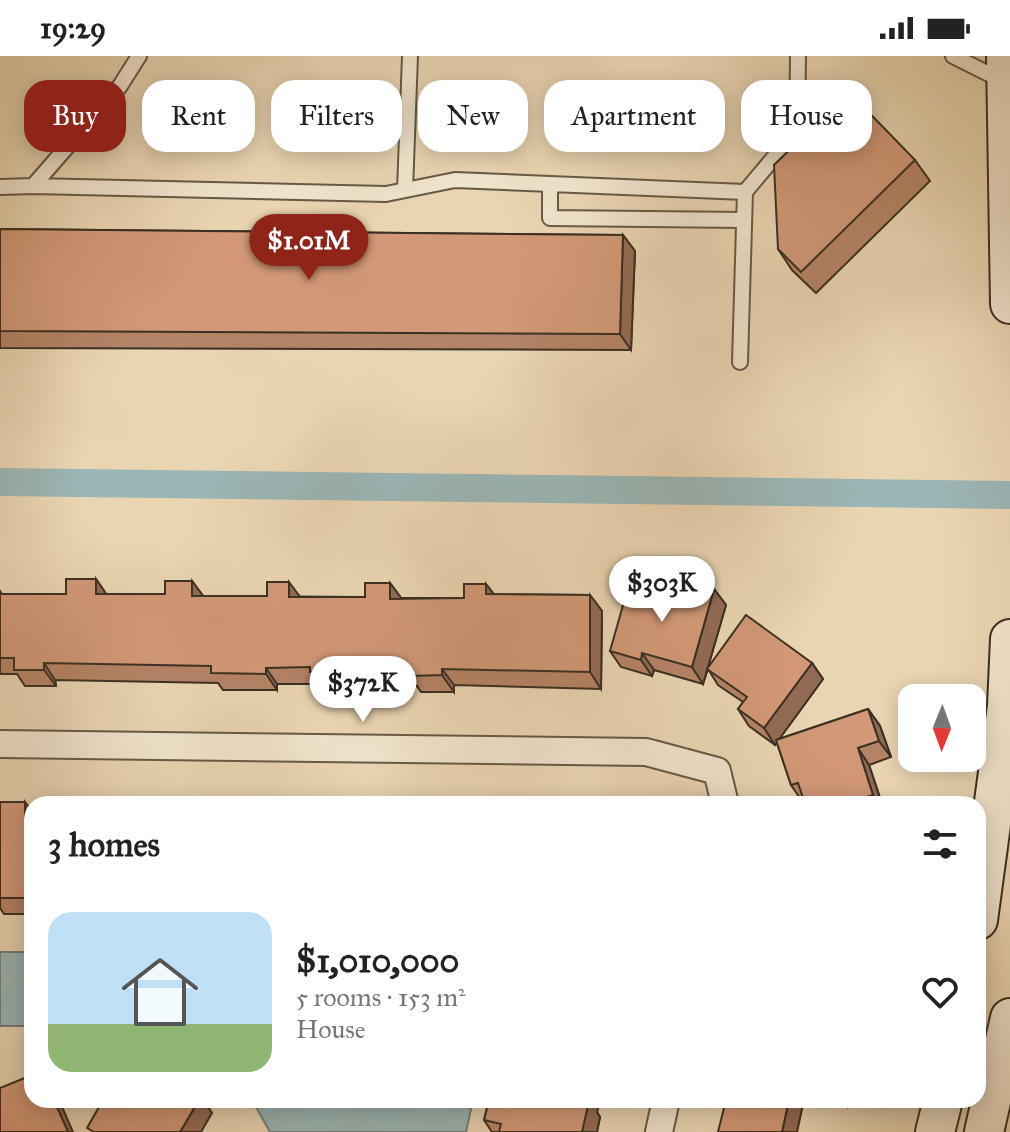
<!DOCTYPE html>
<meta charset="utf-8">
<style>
:root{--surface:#fff;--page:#f6f6f6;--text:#222;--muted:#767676;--line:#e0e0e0;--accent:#8f2418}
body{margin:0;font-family:"IM FELL Great Primer",serif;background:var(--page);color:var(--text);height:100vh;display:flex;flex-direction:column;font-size:30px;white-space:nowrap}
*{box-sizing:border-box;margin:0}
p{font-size:26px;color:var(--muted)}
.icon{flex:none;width:44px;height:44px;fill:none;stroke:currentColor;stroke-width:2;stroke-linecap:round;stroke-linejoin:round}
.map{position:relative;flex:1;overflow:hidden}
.panel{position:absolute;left:24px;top:740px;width:962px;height:312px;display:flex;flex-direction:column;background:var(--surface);border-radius:24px;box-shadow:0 4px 20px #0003}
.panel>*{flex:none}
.top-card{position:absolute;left:24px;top:24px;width:962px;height:72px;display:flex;gap:16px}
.needle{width:52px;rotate:181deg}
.tools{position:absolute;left:898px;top:628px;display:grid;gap:16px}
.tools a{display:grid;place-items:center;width:88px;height:88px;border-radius:16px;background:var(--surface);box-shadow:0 4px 20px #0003;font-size:40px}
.price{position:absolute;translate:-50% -68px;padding:0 18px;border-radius:28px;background:#fff;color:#222;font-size:26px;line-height:52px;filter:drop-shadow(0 2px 4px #0008)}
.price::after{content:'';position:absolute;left:50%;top:48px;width:24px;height:18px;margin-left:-12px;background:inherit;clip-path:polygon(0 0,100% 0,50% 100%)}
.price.on{background:var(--accent);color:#fff}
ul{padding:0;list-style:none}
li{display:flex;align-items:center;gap:24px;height:200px;padding:0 24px}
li+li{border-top:2px solid var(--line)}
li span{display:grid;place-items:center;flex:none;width:224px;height:160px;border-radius:24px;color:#555}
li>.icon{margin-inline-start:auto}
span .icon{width:96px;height:96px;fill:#fffc;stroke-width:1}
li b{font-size:34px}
h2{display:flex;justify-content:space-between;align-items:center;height:96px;padding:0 24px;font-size:34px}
.pill{padding:0 28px;border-radius:24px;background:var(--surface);box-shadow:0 4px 20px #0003;font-size:28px;line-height:72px}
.pill.on{background:var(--accent);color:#fff}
.status{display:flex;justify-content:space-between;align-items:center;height:56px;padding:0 40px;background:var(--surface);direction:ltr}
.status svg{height:22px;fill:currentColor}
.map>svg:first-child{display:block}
.water{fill:#9bb6b6;stroke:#74807b;stroke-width:2}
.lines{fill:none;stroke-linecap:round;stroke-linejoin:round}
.canal{stroke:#9bb6b6;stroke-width:28}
.service-casing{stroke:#665947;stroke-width:18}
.minor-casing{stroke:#665947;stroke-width:30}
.secondary-casing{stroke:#3a3023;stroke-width:42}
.service{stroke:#f1e4cd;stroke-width:14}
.minor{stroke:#f1e4cd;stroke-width:26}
.secondary{stroke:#f1e4cd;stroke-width:38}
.wall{fill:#b58366;stroke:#3a3023;stroke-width:2}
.shaded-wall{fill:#936a53;stroke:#3a3023;stroke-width:2}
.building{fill:#d29877;stroke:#3a3023;stroke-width:2}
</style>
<div class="status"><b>19:29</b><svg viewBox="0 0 49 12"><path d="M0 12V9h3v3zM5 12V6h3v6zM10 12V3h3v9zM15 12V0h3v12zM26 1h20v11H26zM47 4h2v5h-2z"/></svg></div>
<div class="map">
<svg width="1010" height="1076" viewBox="0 0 1010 1076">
<rect width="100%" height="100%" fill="#ead5b2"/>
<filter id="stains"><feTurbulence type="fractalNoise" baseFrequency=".0025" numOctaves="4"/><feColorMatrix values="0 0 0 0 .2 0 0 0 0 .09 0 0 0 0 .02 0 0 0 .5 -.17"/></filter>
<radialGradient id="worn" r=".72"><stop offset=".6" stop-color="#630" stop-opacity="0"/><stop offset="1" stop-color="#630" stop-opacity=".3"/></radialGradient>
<path class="water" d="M0,896h32v74h-32z
M252,1044h221l-7,32h-196z"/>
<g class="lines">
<path class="canal" d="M0,426l1010,13"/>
<defs>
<path id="service" d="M953,0l50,25
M550,128v34l194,2
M33,130l353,8 69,-14 290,12 52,-62 1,-74
M0,131l33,-1 87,-100 19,-30
M405,134l5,-134
M740,306l5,-170"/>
<path id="minor" d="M0,688l646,8 71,19 8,33
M659,1076l7,-32"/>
<path id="secondary" d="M1006,0l4,248
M978,864l29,-214 3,-67
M935,1076l8,-32
M984,1076l26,-114"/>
</defs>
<use href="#service" class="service-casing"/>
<use href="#minor" class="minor-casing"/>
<use href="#secondary" class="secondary-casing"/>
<use href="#service" class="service"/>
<use href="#minor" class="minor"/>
<use href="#secondary" class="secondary"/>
</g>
<path class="wall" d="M915,104l15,21 -114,112 -24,-23 -14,-21z
M0,173l623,6 12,16 -4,99 -631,-2z
M96,523l10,15h59l27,-13 11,15 162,1 25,-14 11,15h63l22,-14 8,10 96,1 12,16 -1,78 -147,-4v7h-33l-4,-6 -96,3 -4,-5h-40v6h-54l-5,-7 -163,-3 1,6h-31l-8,-12h-17v-83l2,3h64z
M714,533l12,16 -18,62 104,-4 11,16 -44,60 89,-30 12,17 11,31 -22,8 13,39h-77l-2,-3h-1l-11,-16 -14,-42 -2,2 -26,-19 -11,-17 5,-7 -25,-17 -10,-16 -5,15 -49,-14 -2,6 -31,-9 -11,-16 75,-51z
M0,746h25l7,10v102h-28l-4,-6z
M489,1044h111l-3,12 3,5 -3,15h-105l-8,-12z
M815,1044h34l-2,7z"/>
<path class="shaded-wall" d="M623,179l12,16 -4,99 -11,-16z
M96,523l11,16 -11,-1z
M192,525l12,16 -12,-1z
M289,526l12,16 -12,-1z
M390,527l12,16h-12z
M486,528l12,16 -12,-6z
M714,533l12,16 -23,79 -11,-17z
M590,539l12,16 -1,78 -11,-17z
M642,597l12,17 -2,6 -11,-16z
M44,607l11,17 1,6 -12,-16z
M812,607l11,16 -48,66 -11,-17z
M266,612l11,16v6l-11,-16z
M442,613l12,16v7l-12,-17z
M868,653l12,17 11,31 -12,-16z
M858,692l11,17 13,39h-3l-6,-9z
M25,746l7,10v15l-7,-10z
M54,1044h5l14,32h-5z
M199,1044h5l8,13 -11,19h-21z
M585,1044h15l-3,12 3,5 -3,15h-15z
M789,1044h15l-7,32h-15z
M843,1044h6l-2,7z"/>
<path class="building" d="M849,36l66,68 -114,112 -23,-23 -4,-84z
M0,173l623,6 -3,99 -620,-3z
M66,523h30v15h69v-13h27v15h75v-14h22v15h76v-14h25v16l74,-1v-14h22v10l104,1v77l-148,-3v6l-32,1v-7l-100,3v-5l-44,1v6l-55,-1v-7l-167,-3v7h-30v-12h-14v-64h66z
M690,526l24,7 -22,78 -50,-14 -1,7 -31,-9 19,-67 56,16z
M746,559l66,48 -48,65 -26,-19 9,-12 -40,-28z
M868,653l11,32 -21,7 15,47 -26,9h-42l-7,-21 -7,2 -15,-45z
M0,746h25v15h7v81h-32z
M99,746h30v2h-30z
M32,1019v25h22l14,32h-68v-44z
M103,1044h96l-19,32h-86l-7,-4z
M489,1044h96l4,1 -7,31h-83l2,-8 -17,-4z
M726,1044h63l-7,32h-64z"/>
<rect width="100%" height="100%" filter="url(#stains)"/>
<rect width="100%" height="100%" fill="url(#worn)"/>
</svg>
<div class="tools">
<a><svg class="needle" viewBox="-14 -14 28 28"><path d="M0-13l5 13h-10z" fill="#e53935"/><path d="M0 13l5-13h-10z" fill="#767676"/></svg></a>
</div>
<b class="price on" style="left:309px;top:226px">$1.01M</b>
<b class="price" style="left:662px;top:568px">$303K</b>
<b class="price" style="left:363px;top:668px">$372K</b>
<div class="top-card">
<a class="pill on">Buy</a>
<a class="pill">Rent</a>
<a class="pill">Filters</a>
<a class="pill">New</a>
<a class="pill">Apartment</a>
<a class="pill">House</a>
</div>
<section class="panel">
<h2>3 homes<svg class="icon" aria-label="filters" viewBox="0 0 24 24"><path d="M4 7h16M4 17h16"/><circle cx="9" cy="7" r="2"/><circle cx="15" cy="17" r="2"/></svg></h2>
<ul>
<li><span style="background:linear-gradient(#bfe0f5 70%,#8fb573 0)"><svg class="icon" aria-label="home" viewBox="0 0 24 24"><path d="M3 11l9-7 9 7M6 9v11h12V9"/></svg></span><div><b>$1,010,000</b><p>5 rooms · 153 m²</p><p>House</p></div><svg class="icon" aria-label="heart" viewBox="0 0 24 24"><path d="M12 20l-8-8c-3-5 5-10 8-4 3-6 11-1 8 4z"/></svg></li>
</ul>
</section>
</div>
